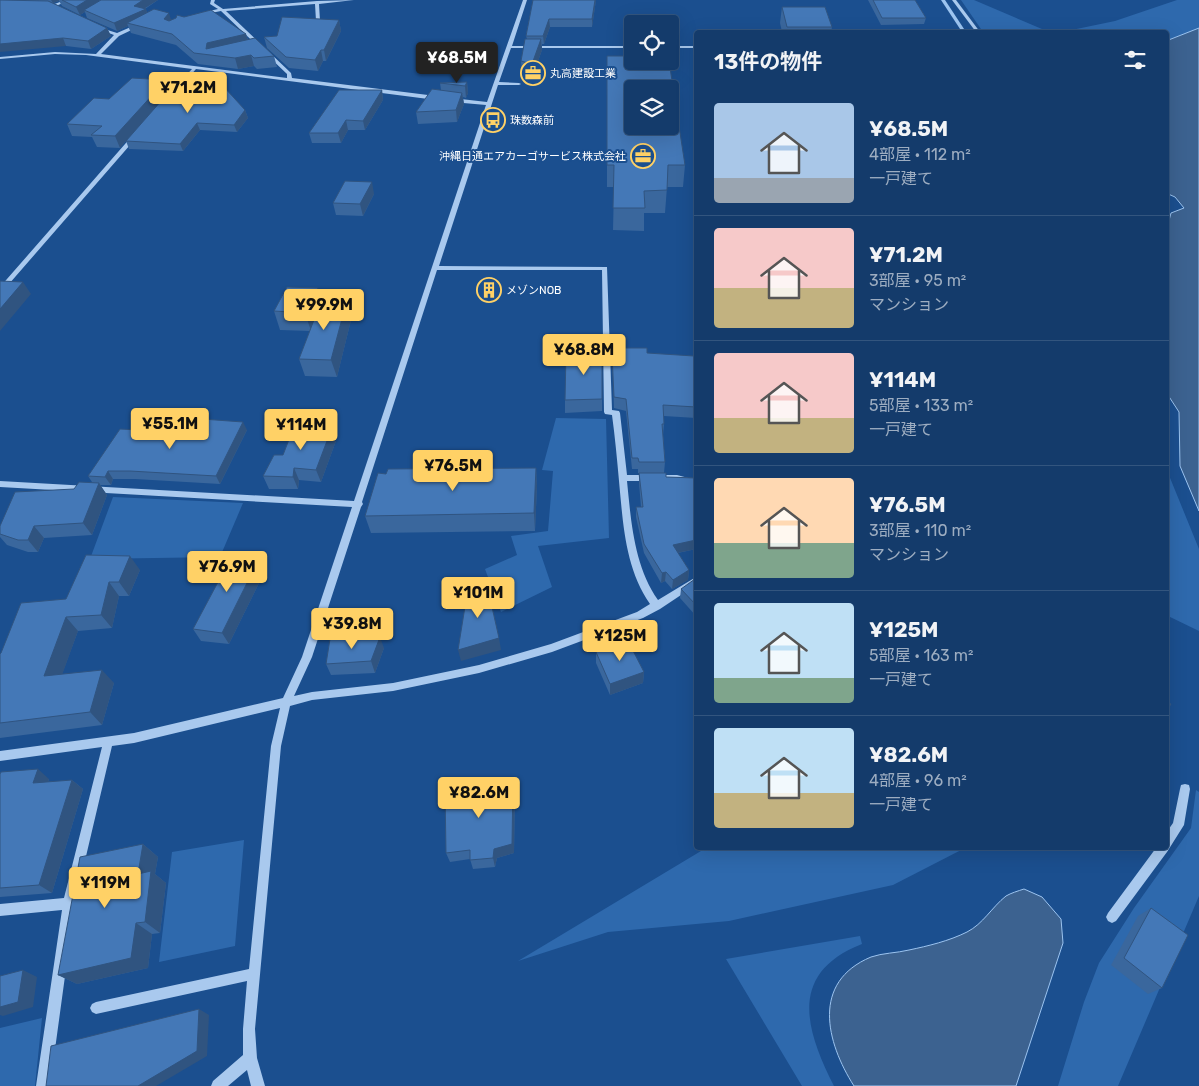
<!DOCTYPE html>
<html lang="ja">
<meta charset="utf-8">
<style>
:root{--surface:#143b6b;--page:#1d4271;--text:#f1f3f6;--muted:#9dadc1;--line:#33557e;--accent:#ffd166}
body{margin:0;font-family:Rubik,"Noto Sans JP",sans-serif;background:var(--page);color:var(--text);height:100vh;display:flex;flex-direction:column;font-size:19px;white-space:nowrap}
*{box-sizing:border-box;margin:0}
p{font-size:16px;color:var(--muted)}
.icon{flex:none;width:28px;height:28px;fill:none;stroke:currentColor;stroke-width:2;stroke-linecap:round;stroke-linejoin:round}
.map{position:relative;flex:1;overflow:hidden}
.side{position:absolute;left:694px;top:30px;width:475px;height:820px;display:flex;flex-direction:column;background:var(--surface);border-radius:5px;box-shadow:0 5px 20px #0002,0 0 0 1px var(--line)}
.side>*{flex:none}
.buttons{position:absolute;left:624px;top:15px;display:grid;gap:10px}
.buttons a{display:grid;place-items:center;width:55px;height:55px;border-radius:5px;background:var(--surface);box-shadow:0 5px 20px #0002,0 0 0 1px var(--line);font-size:25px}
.price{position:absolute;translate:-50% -42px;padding:0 11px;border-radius:5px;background:var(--accent);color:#111;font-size:16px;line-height:32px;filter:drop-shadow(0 1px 2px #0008)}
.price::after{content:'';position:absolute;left:50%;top:30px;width:15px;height:11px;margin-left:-8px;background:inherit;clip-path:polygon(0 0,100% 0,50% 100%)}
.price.on{background:#222;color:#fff}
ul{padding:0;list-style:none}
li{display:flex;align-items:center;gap:15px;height:125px;padding:0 20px}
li+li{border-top:1px solid var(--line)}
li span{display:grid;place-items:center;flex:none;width:140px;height:100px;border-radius:5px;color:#555}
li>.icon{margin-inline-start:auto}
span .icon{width:60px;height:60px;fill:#fffc;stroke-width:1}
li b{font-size:21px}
h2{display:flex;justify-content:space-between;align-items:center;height:60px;padding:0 20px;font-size:21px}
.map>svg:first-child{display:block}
.green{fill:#2e69ad}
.water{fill:#3c6290;stroke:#9cc4f0}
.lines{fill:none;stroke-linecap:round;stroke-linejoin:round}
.stream{fill:#9cc4f0;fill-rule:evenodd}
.minor{fill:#a9c9ee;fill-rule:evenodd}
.wall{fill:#3a679d}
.shaded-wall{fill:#305480}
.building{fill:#4478b7;stroke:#305480;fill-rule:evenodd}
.labels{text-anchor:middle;stroke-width:4;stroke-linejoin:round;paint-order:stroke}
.far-poi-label{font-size:11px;fill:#fff;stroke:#1b4f8f;text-anchor:start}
</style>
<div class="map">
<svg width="1199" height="1086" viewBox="0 0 1199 1086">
<rect width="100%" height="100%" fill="#1b4f8f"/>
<path class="green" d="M961,0h13l75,32h-66z
M1177,0h22v28l-33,13v-9h-104l53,-11z
M556,418l50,1 3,119 -71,8 14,41 -51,25 -16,-43 32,-14 -6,-19 37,-5 5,-60 -11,-1z
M1166,468l33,81v82l-33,-16z
M113,497l130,6 -23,54 -130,2z
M1196,790l3,2v104l-81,190h-60l26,-84 15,-39 35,-55 57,-80z
M244,840l-9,106 -76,16 13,-110z
M706,848h259l-72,37 -164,36 -121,11 -90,29z
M860,936l2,8c-74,29 -57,85 -28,142h-32l-76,-127z
M42,1018l-7,68h-35v-58z"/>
<path class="water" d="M1199,28v483l-19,-45 -1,-54 -13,-20v-160l5,-19 13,-5 -9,-11 -9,-4v-152z
M1024,889l18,8 19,22 2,24 -47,143h-162c-28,-44 -43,-104 17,-129 11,-4 26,-4 38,-7 19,-4 40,-9 58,-18 16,-8 25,-25 39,-36 5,-3 12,-5 18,-7z"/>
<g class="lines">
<path class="stream" d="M941,0h4l21,32h-4z"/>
<path class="minor" d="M65,0h6l-18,7 -10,-1 9,-1z
M211,0h4l-1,3 9,6 94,-8 37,-1 -35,4 1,17 -2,1 -2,-1 -1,-17 -89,7 65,62 1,5 144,18 3,2 -3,2 -240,-31 -23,26 -3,-2 1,-1 21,-23 -106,-14 -31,-1 -55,5v-2l55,-5 41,2 18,-19 -16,-6v-2l19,6 23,-10 2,2 -23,11 -18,18 186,24v-4l-66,-63 -20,4v-2l17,-4 -8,-5z
M523,0h4l-15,46h120v2h-121l-12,34 20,1 2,1 -2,1h-21l-59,181 168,1 5,143 7,1 1,2 7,62h50l19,5v6l-19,-5h-50c4,40 7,85 31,119l38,-23v8l-36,24 -17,9 -91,34 -73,21 -86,18 -81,9 -22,6 -9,40 -26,283 2,29 8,28h-14l-4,-16 -19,16h-17l2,-5 30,-26v-26l4,-48 -151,33 -4,-2 -2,-4 2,-4 4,-2 153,-33 22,-223 9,-38 -146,35 -22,3 -37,157 -25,183h-14l26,-176 -62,6v-12l64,-6 38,-151 -102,14v-10l134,-18 149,-35 19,-41 50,-150 -352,-20v-6l354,20 132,-396 -34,-3 -3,-2 3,-2 35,4zM437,270h165l2,142 1,2 7,1c3,22 5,44 7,66 4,42 6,87 31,123l-13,8 -86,32 -72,21 -86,18 -81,9 -18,4 18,-39 49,-150 2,-3 -1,-2z
M952,0h4l24,32h-4z
M670,46h26v2h-26z
M132,136l5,1 -135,155 -2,1v-6z
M1185,784l4,1 1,4 -6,36 -17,27 -51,69 -4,2 -4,-2 -2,-4 2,-4 48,-65h10v-15l7,-10 7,-34 1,-4z"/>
</g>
<path class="wall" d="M0,0h158l-13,9 2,3 24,8 75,14 2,6 26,16 3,11 -20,2 -3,-3 -16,3 -40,-5 -22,-19 -45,-12 -3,-7 -11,5 -30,-13 -2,-6 -5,3 -18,-9 -3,-5 -6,2 54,25 4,8 -20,13 -25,-3z
M533,0h63l-4,27h-42l-6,17h-2v6l-9,25 -11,-3 -1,-11 6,-22 -1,-3z
M868,0h47l11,18 -2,6 -43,1z
M782,7l50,20 -1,5h-49l-2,-9z
M339,20l2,11 -15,30h-3l-5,10 -29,-3 -22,-20 -3,-11 13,-1z
M607,56l78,109 -2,22h-16l-2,26h-21v18l-31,-1 1,-43h-7z
M166,80l4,11 75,19 3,8 -11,14 -37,-2 -17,21 -54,-2 -3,-8 -6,7 -23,-1 -5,-10 -20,-1 -5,-12 42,-25z
M467,82l1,11 -2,5 -3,-1 1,7 -7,18 -39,2 -2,-12 25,-22 -1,-7z
M382,90l1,10 -18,30h-17l-7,13h-29l-3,-10z
M374,194l-11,22 -27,-1 -3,-12z
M318,288l3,12h26l5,16 -15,61 -32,-1 -6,-17 11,-28 -30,-1 -6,-19z
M602,353v58l-37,2v-13z
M647,353l49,15v50l-32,-2v8l-1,11 2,27 -1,11 2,4 30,1v71l-18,4 11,17 -1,10 -16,9 -7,-8 -4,2 -17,-30 -8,-36v-10h5l-2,-24v-10h-1v-4h-6l-6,-58 -12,-3 -2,-54z
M247,430l-27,54 -85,-5h-22l-2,6h-11l7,10 -15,40 -48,3 -6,14h-10l-21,-7 -7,-8v-11l74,-37 18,-7 -4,-6 106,-43z
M337,438l-16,44 -22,-2 -1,9h-29l-6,-13 20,-21z
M536,468l1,18 -2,45 -164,2 -6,-17 21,-42z
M267,567l-38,77 -28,-3 -8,-12z
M140,570l-11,26h-10l-7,32 -34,3 -16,43 52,9 -12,42 -102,13v-84l66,-55z
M696,581v35l-16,-18 1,-9z
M384,648l-9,25 -44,2 -5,-11z
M596,652l48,20 -1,11 -33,12 -14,-32z
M0,774l49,5 -1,3 24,-2 11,9 -31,104 -52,4z
M515,791l-1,62 -17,5 -2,9 -22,2 -3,-10 -20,3 -4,-9z
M143,844l15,13 -3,17 11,9 -6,50 -8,1 -4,34 -71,16 -19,-9z
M1151,908l11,80 -14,6 -37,-29 27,-49z"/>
<path class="shaded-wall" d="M51,0h8v1l-6,2z
M87,0h12l1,1 -16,9 1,2 -5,3 -4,-8z
M143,0h15l-16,10 4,-1 3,8 -22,6 1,3 -11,5 -3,-8 20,-17z
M595,0h1l-4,27v-8z
M169,13l3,10 -8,-4z
M549,19l1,8 -6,17 -1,-8z
M339,20l2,11 -15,30 -2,-11z
M107,28l4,8 -20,13 -3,-8z
M246,34l3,11 -43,4 1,-6z
M63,38l3,8 -66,6v-8z
M541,39l1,11 -9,25 -1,-11z
M321,50l2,11 -5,10 -3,-11z
M251,55l3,11 -16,3 -3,-11z
M166,80l4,11 -50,57 -5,-12z
M467,82l1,11 -2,5 -1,-12z
M382,90l1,10 -18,30 -2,-9z
M462,93l2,11 -7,18 -1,-12z
M245,110l3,8 -11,14 -3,-7z
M346,120l2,10 -7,13 -3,-10z
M197,123l3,7 -17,21 -3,-7z
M372,182l2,12 -11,22 -3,-12z
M23,282l8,12 -31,37v-22z
M318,288l5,19 -12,24 -6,-18z
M347,300l5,16 -15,61 -6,-17z
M243,422l4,8 -27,54 -4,-8z
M333,425l4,13 -16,44 -5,-12z
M294,468l5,12 -1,9 -5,-12z
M536,468l1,18 -2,45 -1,-18z
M108,471l5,8 -2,6 -6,-8z
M99,483l8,12 -15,40 -9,-12z
M34,526l10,12 -6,14 -10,-12z
M696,540v9l-24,5 1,-9z
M261,555l6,12 -38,77 -7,-11z
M130,556l10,14 -11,26 -10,-14z
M689,570l-1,10 -16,9 1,-9z
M666,572l-1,9 -4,2 1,-10z
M109,582l10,14 -7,32 -11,-13z
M66,617l12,14 -21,58 -13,-13z
M380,637l4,11 -9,25 -4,-12z
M499,638l2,12 -40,11 -3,-11z
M102,670l12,13 -12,42 -12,-13z
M644,672l-1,11 -33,12v-11z
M38,769l11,10 -4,13 -12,-9z
M72,780l11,9 -31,104 -13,-8z
M513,781l2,10 -1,62 -17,5 -2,9 -2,-9 1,-9z
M143,844l15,13 -3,17 11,9 -6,50 -15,-11 -7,-48z
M136,923l16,11 -4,34 -71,16 -19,-9z
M23,970l14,7 -4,30 -30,9 -3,-1v-8z
M199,1009l10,6 -2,41 -51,30h-18z"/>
<path class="building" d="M0,0l48,1 59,27 -19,13 -25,-3 -63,6z
M62,0h25l-11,7z
M101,0h42l-9,6 12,3 -32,14 -30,-13z
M533,0h62l-3,19h-43l-6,17h-17z
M873,0h42l11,18h-44z
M782,7h43l7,20h-45z
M154,9l15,4 -5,6 5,2 7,-3 1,-3 7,2 27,-7 35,24 -39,9 -1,6 49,-11 19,18 -20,2 -3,-3 -16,3 -41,-5 -22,-19 -45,-11z
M282,17l57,3 -15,30h-3l-6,10 -29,-3 -22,-20 13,-1z
M525,39h16l-9,25 -11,-3z
M607,56h25v5h37l16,104h-17l-1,25 -23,1 1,17h-32l1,-43h-7zM632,89h38v37h-38z
M132,78l34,2 -51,56 -24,-1 11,-9 -35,-2 27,-26 15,1z
M467,82l-2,4 -25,-3z
M176,84l48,3 21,23 -11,15 -37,-2 -17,21 -54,-3z
M432,89l30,4 -6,17 -40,2z
M339,90h43l-19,31 -17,-1 -8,13h-29z
M345,181l27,1 -12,22 -27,-1z
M0,281l23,1 -23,27z
M287,287l31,1 -13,25 -31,-2z
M322,299l25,1 -16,60 -32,-1z
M616,348h31v5l47,3v12h2v39l-33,-2 1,19h-2l3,38h-26l-1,-4h-6l-6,-59 -12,-2 -2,-43h4z
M566,353h36v46l-37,1z
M202,419l41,3 -27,54 -86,-5h-22l-3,6 -17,-1 32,-47 74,4z
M295,424l38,1 -17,45 -22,-2 -1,9 -30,-1 11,-21h9z
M536,468l-2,45 -169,3 13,-43 8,1 2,-5z
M639,473h27v4l30,1v62l-23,5 16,25 -16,10 -7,-8 -4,1 -18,-29 -8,-37h7z
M79,482l20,1 -16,40 -49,3 -6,14h-10l-18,-6v-8l15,-34 59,-3z
M234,552l27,3 -39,78 -29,-4z
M86,555l44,1 -11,26h-10l-8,33 -35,2 -22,59 58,-6 -12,42 -90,11v-69l1,-1 20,-50 45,-4z
M695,579l1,2v24l-15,-16z
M487,585l12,53 -41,12 10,-62z
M380,637l-9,24 -45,3 4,-25z
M628,641l16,31 -34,12 -14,-32z
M1166,701l5,3 -5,9z
M38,769l-5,14 39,-3 -33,105 -39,3v-114l1,-2z
M513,781l-1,63 -18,5 -1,9 -23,2v-10l-24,3 -1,-62z
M143,844l-5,30 13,-3 -6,51 -9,1 -5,35 -73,17 22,-118z
M1151,908l37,27 -26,53 -38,-30z
M23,970l-5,32 -18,5v-31z
M199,1009l-2,42 -59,35h-92l5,-40z"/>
<defs>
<symbol id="office-ring" viewBox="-11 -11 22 22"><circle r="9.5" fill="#1b4f8f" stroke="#ffd166" stroke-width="1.5"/><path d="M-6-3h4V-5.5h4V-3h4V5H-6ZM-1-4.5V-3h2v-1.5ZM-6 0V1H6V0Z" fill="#ffd166"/></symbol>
<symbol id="bus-ring" viewBox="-11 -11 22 22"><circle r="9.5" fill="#1b4f8f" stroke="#ffd166" stroke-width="1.5"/><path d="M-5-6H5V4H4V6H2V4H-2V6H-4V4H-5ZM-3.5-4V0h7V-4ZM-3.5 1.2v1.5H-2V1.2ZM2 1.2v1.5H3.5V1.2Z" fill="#ffd166"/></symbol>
<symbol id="building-ring" viewBox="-11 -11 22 22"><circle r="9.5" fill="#1b4f8f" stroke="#ffd166" stroke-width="1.5"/><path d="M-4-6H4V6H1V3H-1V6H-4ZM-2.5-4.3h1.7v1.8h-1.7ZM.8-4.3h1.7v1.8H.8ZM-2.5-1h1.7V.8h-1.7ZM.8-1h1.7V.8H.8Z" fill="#ffd166"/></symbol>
</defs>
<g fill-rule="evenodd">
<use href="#office-ring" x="519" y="59" width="28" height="28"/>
<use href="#bus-ring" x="479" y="106" width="28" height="28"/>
<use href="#office-ring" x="629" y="142" width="28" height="28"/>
<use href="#building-ring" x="475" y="276" width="28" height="28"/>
</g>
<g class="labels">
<g class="far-poi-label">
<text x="550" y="77">丸高建設工業</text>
<text x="510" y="124">珠数森前</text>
<text x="626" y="160" text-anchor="end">沖縄日通エアカーゴサービス株式会社</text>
<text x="506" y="294">メゾンNOB</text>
</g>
</g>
</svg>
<div class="buttons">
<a><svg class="icon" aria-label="locate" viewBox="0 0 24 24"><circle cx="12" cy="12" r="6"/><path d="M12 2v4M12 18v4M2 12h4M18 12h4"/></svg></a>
<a><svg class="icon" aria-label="layers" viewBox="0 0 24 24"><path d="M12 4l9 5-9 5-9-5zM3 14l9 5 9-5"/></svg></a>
</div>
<b class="price on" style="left:457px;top:84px">¥68.5M</b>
<b class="price" style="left:188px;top:114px">¥71.2M</b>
<b class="price" style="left:324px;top:331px">¥99.9M</b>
<b class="price" style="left:584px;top:376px">¥68.8M</b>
<b class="price" style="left:170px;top:450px">¥55.1M</b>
<b class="price" style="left:301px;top:451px">¥114M</b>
<b class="price" style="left:453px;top:492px">¥76.5M</b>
<b class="price" style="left:227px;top:593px">¥76.9M</b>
<b class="price" style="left:478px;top:619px">¥101M</b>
<b class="price" style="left:352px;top:650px">¥39.8M</b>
<b class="price" style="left:620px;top:662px">¥125M</b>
<b class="price" style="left:479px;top:819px">¥82.6M</b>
<b class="price" style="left:105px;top:909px">¥119M</b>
<section class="side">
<h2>13件の物件<svg class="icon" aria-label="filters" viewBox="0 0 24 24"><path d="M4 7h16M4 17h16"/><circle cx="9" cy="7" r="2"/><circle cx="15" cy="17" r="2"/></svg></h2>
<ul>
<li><span style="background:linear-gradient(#a9c7e8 75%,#9aa5b1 0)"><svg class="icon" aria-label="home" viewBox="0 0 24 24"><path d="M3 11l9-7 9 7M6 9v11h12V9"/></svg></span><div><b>¥68.5M</b><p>4部屋 · 112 m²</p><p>一戸建て</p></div></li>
<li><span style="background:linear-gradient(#f6c9c9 60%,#c2b280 0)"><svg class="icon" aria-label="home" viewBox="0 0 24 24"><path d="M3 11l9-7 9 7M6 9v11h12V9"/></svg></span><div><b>¥71.2M</b><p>3部屋 · 95 m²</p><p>マンション</p></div></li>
<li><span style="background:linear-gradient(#f6c9c9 65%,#c2b280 0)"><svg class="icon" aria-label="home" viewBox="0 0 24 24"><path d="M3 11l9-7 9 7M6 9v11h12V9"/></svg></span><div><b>¥114M</b><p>5部屋 · 133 m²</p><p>一戸建て</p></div></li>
<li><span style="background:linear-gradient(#ffd9b3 65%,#7fa58c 0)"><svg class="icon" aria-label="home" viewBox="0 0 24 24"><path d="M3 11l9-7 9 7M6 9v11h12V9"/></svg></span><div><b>¥76.5M</b><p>3部屋 · 110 m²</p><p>マンション</p></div></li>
<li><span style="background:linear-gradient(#bfe0f5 75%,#7fa58c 0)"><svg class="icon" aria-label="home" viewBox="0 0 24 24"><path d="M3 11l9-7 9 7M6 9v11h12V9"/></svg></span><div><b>¥125M</b><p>5部屋 · 163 m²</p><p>一戸建て</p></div></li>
<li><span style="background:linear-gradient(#bfe0f5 65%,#c2b280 0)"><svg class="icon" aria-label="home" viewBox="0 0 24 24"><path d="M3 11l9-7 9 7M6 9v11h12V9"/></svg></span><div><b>¥82.6M</b><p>4部屋 · 96 m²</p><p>一戸建て</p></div></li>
</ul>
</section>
</div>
